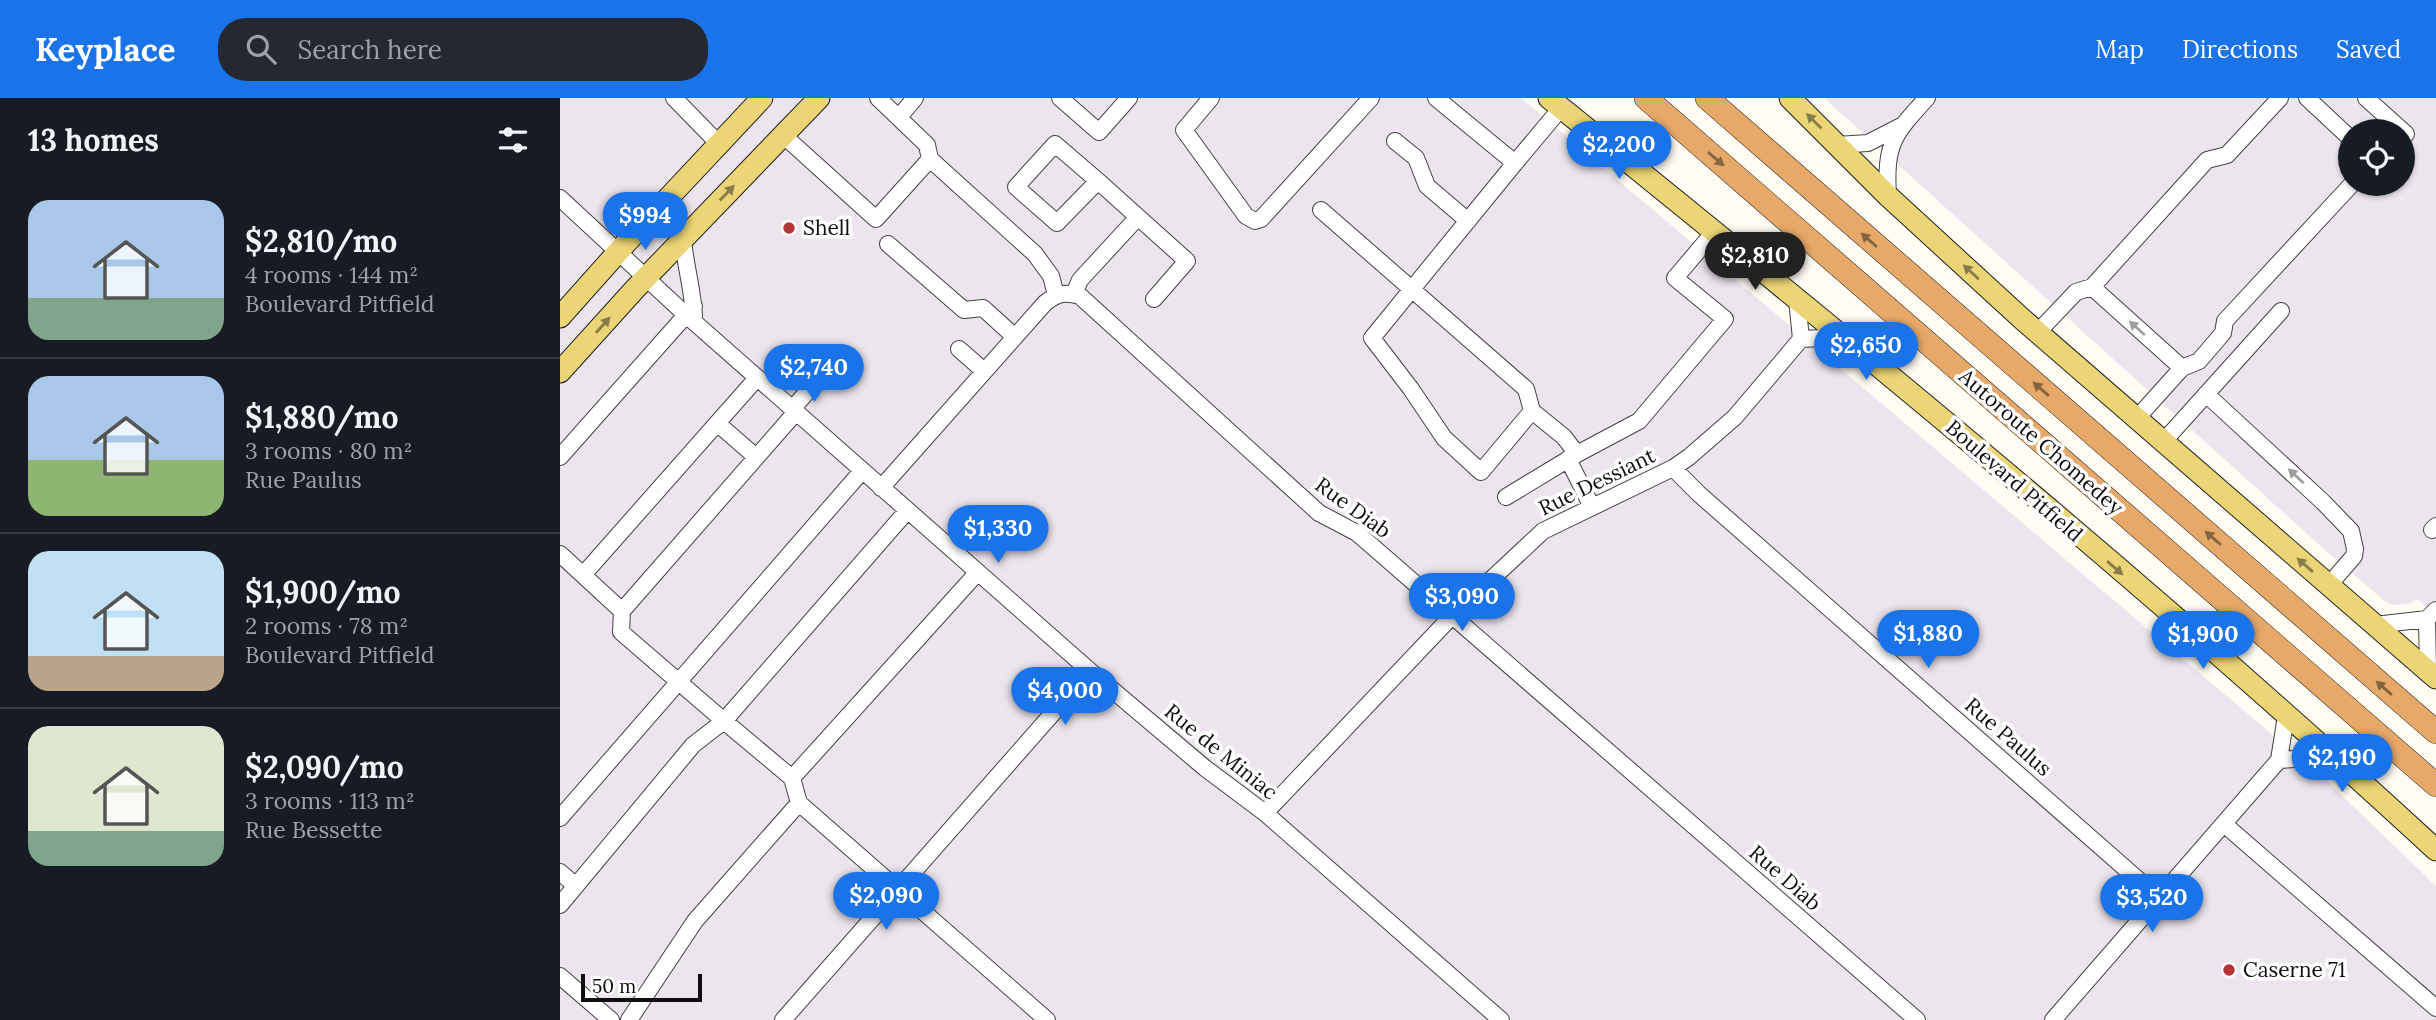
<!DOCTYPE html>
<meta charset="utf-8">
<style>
:root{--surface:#171b24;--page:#242831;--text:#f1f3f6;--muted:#9ea1a6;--line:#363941;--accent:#1a73e8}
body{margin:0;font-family:Lora,serif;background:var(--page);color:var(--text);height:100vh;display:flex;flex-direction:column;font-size:26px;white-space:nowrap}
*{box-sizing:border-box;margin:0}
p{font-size:23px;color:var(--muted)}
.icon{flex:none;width:38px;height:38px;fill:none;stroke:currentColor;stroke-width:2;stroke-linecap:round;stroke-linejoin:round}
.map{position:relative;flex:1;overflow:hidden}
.sheet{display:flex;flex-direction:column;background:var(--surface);width:560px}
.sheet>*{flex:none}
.buttons{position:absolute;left:1778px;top:21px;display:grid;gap:14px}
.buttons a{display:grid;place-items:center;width:77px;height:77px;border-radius:50%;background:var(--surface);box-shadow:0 2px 5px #0004;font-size:35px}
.scale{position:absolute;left:21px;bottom:18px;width:121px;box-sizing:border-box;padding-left:7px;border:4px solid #0f0f0f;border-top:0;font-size:19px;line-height:24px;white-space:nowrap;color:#0f0f0f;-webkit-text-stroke:5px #fff;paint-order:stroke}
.price{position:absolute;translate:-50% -60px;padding:0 16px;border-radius:24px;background:var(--accent);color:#fff;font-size:23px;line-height:46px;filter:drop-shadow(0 2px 4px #0008)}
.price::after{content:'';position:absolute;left:50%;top:42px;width:21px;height:16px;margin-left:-10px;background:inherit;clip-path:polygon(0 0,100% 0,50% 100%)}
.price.selected{background:#222;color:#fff}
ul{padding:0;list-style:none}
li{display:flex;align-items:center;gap:21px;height:175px;padding:0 28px}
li+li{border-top:2px solid var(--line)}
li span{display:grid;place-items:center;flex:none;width:196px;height:140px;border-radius:21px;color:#555}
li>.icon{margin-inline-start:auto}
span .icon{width:84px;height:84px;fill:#fffc;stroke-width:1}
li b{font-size:30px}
h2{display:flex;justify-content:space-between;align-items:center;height:84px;padding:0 28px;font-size:30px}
header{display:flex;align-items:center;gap:42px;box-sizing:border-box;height:98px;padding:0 35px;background:var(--accent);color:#fff}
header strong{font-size:33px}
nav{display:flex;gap:38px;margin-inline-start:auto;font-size:24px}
.search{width:490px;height:63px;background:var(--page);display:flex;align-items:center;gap:18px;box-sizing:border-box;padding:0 24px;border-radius:28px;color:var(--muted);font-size:26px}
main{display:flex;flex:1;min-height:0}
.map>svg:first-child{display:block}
.industrial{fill:#ece5ed;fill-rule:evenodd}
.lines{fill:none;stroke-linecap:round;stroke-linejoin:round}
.minor-casing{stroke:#424242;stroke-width:18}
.major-casing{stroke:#202020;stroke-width:23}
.highway-casing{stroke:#202020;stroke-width:24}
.minor{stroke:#fff;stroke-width:16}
.major{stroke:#ebd576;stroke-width:21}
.highway{stroke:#e6a969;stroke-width:23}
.oneway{fill:#887c48}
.oneway2{fill:#856440}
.oneway3{fill:#9f9f9f}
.poi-dot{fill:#b23635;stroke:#fff;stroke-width:2.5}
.labels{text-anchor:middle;stroke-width:7;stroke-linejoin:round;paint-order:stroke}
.poi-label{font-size:21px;fill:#0f0f0f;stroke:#fff;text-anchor:start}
.street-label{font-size:21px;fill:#0f0f0f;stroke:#fff}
</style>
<header>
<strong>Keyplace</strong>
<div class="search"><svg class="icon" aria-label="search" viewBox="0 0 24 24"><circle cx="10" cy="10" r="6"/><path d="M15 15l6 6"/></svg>Search here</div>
<nav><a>Map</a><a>Directions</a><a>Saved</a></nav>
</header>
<main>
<section class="sheet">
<h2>13 homes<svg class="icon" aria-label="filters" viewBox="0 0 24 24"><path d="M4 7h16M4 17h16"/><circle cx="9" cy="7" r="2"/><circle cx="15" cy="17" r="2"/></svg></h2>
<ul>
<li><span style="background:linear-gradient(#a9c7e8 70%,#7fa58c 0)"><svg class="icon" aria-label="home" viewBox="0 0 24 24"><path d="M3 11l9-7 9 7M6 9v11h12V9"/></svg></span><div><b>$2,810/mo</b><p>4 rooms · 144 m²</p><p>Boulevard Pitfield</p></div></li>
<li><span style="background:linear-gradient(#a9c7e8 60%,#8fb573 0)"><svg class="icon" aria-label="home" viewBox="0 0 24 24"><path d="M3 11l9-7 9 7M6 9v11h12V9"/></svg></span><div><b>$1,880/mo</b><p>3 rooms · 80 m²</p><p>Rue Paulus</p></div></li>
<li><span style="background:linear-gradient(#bfe0f5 75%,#b9a48a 0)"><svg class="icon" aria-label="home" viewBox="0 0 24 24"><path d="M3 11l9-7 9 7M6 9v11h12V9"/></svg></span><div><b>$1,900/mo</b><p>2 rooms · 78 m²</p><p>Boulevard Pitfield</p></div></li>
<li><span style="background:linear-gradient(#dfe7d0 75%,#7fa58c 0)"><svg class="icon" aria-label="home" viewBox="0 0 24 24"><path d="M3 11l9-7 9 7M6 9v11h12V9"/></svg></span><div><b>$2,090/mo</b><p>3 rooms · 113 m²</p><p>Rue Bessette</p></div></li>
</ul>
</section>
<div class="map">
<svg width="1876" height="922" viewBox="0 0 1876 922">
<rect width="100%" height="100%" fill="#fefcf3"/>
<path class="industrial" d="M0,0h961l747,633 36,28 132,127v134h-1876z
M1264,0h612v519l-18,-18 -11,5 -12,1 -8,-2 -62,-53zM1790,33h53v53h-53z"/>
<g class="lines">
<defs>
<path id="minor" d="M114,0l45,46
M318,0l49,47 3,14 105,95 16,22 5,19
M500,0l39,34 30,-34
M651,0l-27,32 62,86 9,5 6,-2 110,-121
M876,0l79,65 46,-55
M1747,0l43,40
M1806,0l40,36
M339,19l16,-19
M223,37l93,84 54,-60
M835,43l21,17 11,28 41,35
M495,46l43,37 -41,42 -41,-36z
M1277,47l31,-2 35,-18
M955,65l-143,175 39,51 33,49 37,34 51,-61 32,26 13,17
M1328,98c-3,-52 5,-61 39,-98
M0,100l125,116 405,357 115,97 60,45 236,207
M761,112l205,179 6,22
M578,119l49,44 -33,38
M123,141c2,26 10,51 11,77
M328,146l76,66 19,-2 32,29
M1532,189l90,81
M514,196l6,-14 58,-63 -40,-36
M1478,234l38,-40 16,-5 115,-127 20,-5 53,-57
M1241,241l42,-2
M399,251l25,22
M1646,296l117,108 28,29 4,18 -1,7 -25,29
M232,311l48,-54
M1577,320l45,-50 17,-7 24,-28 2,-12 127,-137
M157,325l39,34
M1604,343l117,-130
M0,359l134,-151
M1008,361l24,48
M1113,370l26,26 460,404
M321,390l164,-185c13,-10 20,-11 35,-7l239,217 38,20 560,487
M946,399l71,-43 62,-33 86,-102 -50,-41 39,-46
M1872,432l4,-4
M0,456l62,57 174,-199
M23,477l174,-197
M62,513l-1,21 103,89 183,-210
M1867,521l1,52
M1815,527l52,-6 9,-9
M1719,662l54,-3
M232,680l7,25 248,217
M705,715l187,-197 91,-85 130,-63 16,-11 46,-40 66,-78 -4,-40
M0,720l302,-347
M1664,726l212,184
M0,774l16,14
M0,807l133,-160 31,-24 68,57 186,-206
M0,878l51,44
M69,922l66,-99 104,-118
M223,922l307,-349
M1493,922l226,-260 7,-44"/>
<path id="major" d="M989,0c302,243 602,489 887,752
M1230,0l98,98 133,122 415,360
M0,219l66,-74 136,-145
M0,274l75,-83 184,-191"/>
<path id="highway" d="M1086,0l790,687
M1147,0l729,634"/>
</defs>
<use href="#minor" class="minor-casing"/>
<use href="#major" class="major-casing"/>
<use href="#highway" class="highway-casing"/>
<use href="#minor" class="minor"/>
<use href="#major" class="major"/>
<use href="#highway" class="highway"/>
</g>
<defs><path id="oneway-solid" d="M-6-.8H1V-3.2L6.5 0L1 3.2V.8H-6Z" transform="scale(1.75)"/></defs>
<g class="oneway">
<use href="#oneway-solid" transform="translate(1254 23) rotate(-135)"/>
<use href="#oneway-solid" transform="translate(167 95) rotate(-46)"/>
<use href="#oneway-solid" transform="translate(1411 174) rotate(-137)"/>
<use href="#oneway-solid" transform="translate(43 227) rotate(-48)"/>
<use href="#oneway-solid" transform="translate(1745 467) rotate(-139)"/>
<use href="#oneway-solid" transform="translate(1555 470) rotate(41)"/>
</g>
<g class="oneway2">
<use href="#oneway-solid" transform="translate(1156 61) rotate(41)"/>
<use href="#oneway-solid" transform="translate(1309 142) rotate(-139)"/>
<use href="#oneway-solid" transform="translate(1481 291) rotate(-139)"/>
<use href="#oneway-solid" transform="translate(1653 440) rotate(-139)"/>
<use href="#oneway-solid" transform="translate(1824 590) rotate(-139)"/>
</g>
<g class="oneway3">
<use href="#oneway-solid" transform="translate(1577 230) rotate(-138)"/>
<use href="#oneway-solid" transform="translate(1736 378) rotate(-137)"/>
</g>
<g class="poi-dot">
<circle cx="229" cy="130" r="7"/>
<circle cx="1669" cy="872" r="7"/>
</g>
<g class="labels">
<g class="poi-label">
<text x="243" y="137">Shell</text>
<text x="1683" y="879">Caserne 71</text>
</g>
<g class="street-label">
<text transform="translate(1481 344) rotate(41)" y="7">Autoroute Chomedey</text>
<text transform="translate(1454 383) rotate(41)" y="7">Boulevard Pitfield</text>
<text transform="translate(1037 384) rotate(-26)" y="7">Rue Dessiant</text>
<text transform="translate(793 410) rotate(36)" y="7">Rue Diab</text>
<text transform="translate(1448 639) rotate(41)" y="7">Rue Paulus</text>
<text transform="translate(661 654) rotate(39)" y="7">Rue de Miniac</text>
<text transform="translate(1225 780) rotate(41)" y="7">Rue Diab</text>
</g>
</g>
</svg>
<div class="buttons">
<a><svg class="icon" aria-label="locate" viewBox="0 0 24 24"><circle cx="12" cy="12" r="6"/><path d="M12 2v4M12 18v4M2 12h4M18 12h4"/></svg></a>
</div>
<div class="scale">50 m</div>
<b class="price" style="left:1059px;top:83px">$2,200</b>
<b class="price" style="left:85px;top:154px">$994</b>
<b class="price selected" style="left:1195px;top:194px">$2,810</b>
<b class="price" style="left:1306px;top:284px">$2,650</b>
<b class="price" style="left:254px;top:306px">$2,740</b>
<b class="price" style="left:438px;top:467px">$1,330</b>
<b class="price" style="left:902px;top:535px">$3,090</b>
<b class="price" style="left:1368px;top:572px">$1,880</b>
<b class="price" style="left:1643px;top:573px">$1,900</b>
<b class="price" style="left:505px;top:629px">$4,000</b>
<b class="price" style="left:1782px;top:696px">$2,190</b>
<b class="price" style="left:326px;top:834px">$2,090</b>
<b class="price" style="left:1592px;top:836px">$3,520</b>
</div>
</main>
